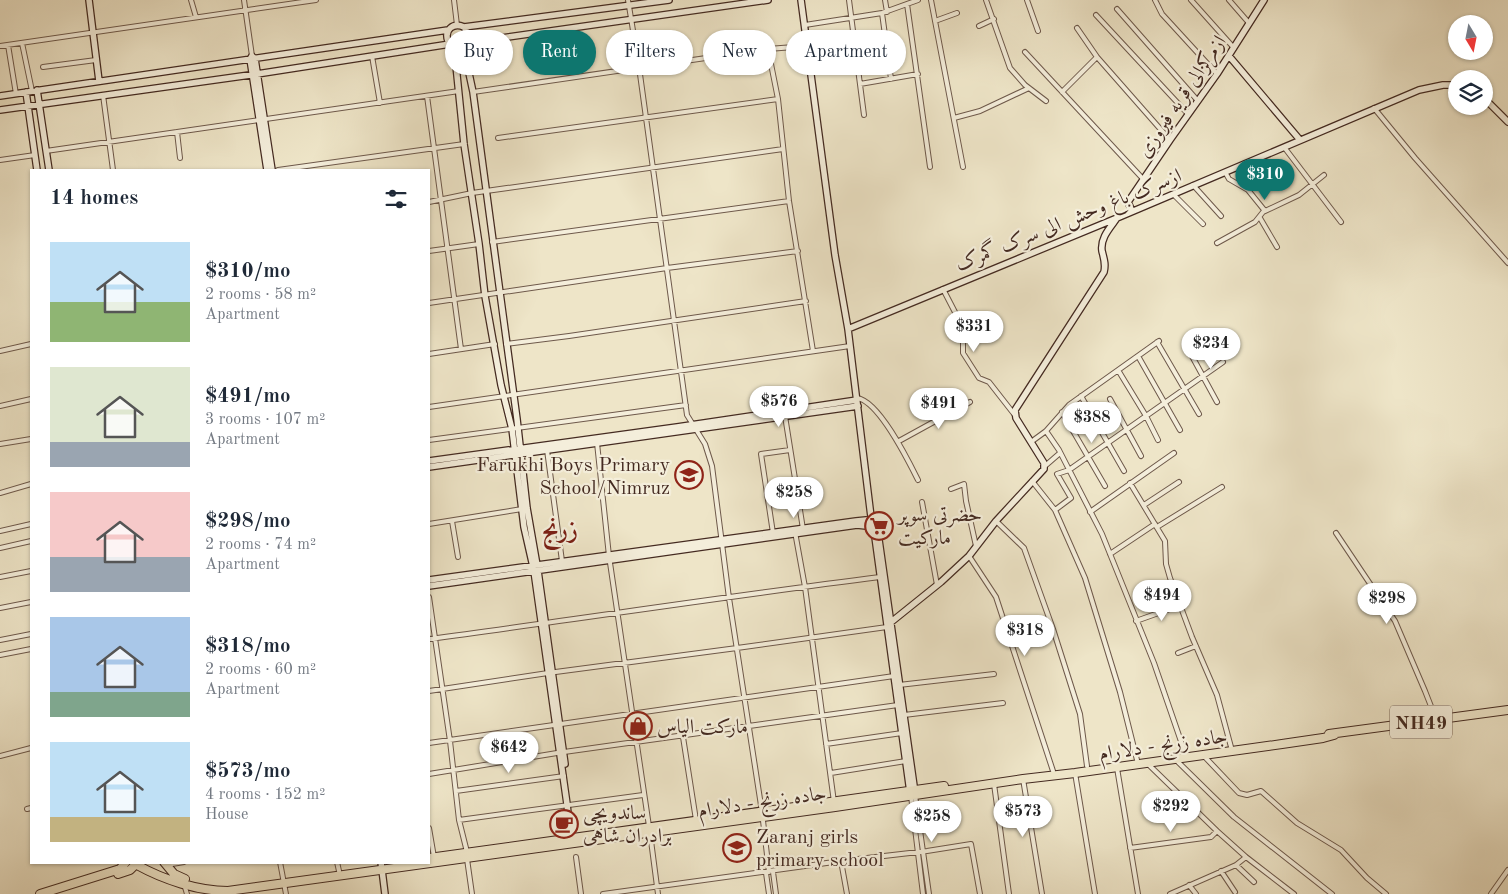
<!DOCTYPE html>
<meta charset="utf-8">
<style>
:root{--surface:#fff;--page:#f2f2f3;--text:#1f2937;--muted:#747a83;--accent:#0f766e}
body{margin:0;font-family:"Old Standard TT",Amiri,serif;background:var(--page);color:var(--text);height:100vh;display:flex;flex-direction:column;font-size:19px;white-space:nowrap}
*{box-sizing:border-box;margin:0}
p{font-size:16px;color:var(--muted)}
.icon{flex:none;width:28px;height:28px;fill:none;stroke:currentColor;stroke-width:2;stroke-linecap:round;stroke-linejoin:round}
.map{position:relative;flex:1;overflow:hidden}
.panel{position:absolute;left:30px;top:169px;width:400px;height:695px;display:flex;flex-direction:column;background:var(--surface);border-radius:0px;box-shadow:0 1px 4px #0004}
.panel>*{flex:none}
.hud{position:absolute;left:445px;top:30px;width:475px;height:45px;display:flex;gap:10px}
.needle{width:32px;rotate:170deg}
.buttons{position:absolute;left:1448px;top:15px;display:grid;gap:10px}
.buttons a{display:grid;place-items:center;width:45px;height:45px;border-radius:50%;background:var(--surface);box-shadow:0 1px 4px #0004;font-size:25px}
.price{position:absolute;translate:-50% -42px;padding:0 11px;border-radius:18px;background:#fff;color:#222;font-size:16px;line-height:32px;filter:drop-shadow(0 1px 2px #0008)}
.price::after{content:'';position:absolute;left:50%;top:30px;width:15px;height:11px;margin-left:-8px;background:inherit;clip-path:polygon(0 0,100% 0,50% 100%)}
.price.current{background:var(--accent);color:#fff}
ul{padding:0;list-style:none}
li{display:flex;align-items:center;gap:15px;height:125px;padding:0 20px}
li span{display:grid;place-items:center;flex:none;width:140px;height:100px;border-radius:0px;color:#555}
li>.icon{margin-inline-start:auto}
span .icon{width:60px;height:60px;fill:#fffc;stroke-width:1}
li b{font-size:21px}
h2{display:flex;justify-content:space-between;align-items:center;height:60px;padding:0 20px;font-size:21px}
.chip{padding:0 18px;border-radius:22px;background:var(--surface);box-shadow:0 1px 4px #0004;font-size:18px;line-height:45px}
.chip.current{background:var(--accent);color:#fff}
.map>svg:first-child{display:block}
.lines{fill:none;stroke-linecap:round;stroke-linejoin:round}
.street-casing{stroke:#6e594b;stroke-width:6}
.secondary-casing{stroke:#442a21;stroke-width:8}
.highway-casing{stroke:#442a21;stroke-width:10}
.street{stroke:#f4eedb;stroke-width:4}
.secondary{stroke:#f4eedb;stroke-width:5.5}
.highway{stroke:#eee5c8;stroke-width:8}
.labels{text-anchor:middle;stroke-width:4.5;stroke-linejoin:round;paint-order:stroke}
.shield{fill:#f4eedb;stroke:#796559;stroke-width:1}
.shield-label{font-size:19px;font-weight:bold;fill:#442a21}
.street-label{font-size:20px;fill:#442a21;stroke:#f4eedb}
.poi-label{font-size:20px;fill:#442a21;stroke:#f4eedb;text-anchor:start}
.district-label{font-size:25px;font-weight:bold;fill:#7a1f14;stroke:#f4eedb}
</style>
<div class="map">
<svg width="1508" height="894" viewBox="0 0 1508 894">
<rect width="100%" height="100%" fill="#eee5c8"/>
<filter id="stains"><feTurbulence type="fractalNoise" baseFrequency=".004" numOctaves="4"/><feColorMatrix values="0 0 0 0 .2 0 0 0 0 .09 0 0 0 0 .02 0 0 0 .5 -.17"/></filter>
<radialGradient id="worn" r=".72"><stop offset=".6" stop-color="#630" stop-opacity="0"/><stop offset="1" stop-color="#630" stop-opacity=".3"/></radialGradient>
<g class="lines">
<defs>
<path id="street" d="M191,0l5,17
M244,0l8,56
M454,0l3,25
M628,0l11,67 48,348 18,29 7,22 17,132 33,214 7,60
M849,0l15,115
M885,0l2,12
M931,0l32,167
M986,0l24,68 15,17 21,16
M1027,0l11,31
M1155,0l7,14 55,60
M1191,0l43,48
M1229,0l20,23
M907,4l23,163
M1117,9l81,92
M882,13l9,66
M1096,15l92,99
M935,21l22,-8
M805,25l77,-12 36,-13
M979,26l15,-7
M1077,28l20,29 73,83
M22,43l10,48
M8,45l8,49
M0,46l316,-46
M768,49l10,50 11,102 24,150
M1025,52l119,128
M372,56l8,47
M43,67l53,-7
M860,84l58,-10
M473,92l295,-43 39,-3
M1062,92l35,-35
M103,95l10,75
M427,96l34,253
M1374,108l41,50 93,105
M954,118l26,-7 49,-23
M177,132l3,26
M498,138l280,-39
M1284,147l57,75
M46,151l413,-60
M0,160l35,-5
M278,170l186,-26
M1225,172l4,7 19,11 17,21
M1193,185l28,31
M1173,194l30,30
M429,202l43,-9 311,-44
M1260,218l17,29
M492,242l297,-41
M1217,243l38,-21 8,-10 36,-17 25,-20
M429,251l50,-7
M943,289l15,29 5,17v18l16,25 10,4 25,32
M429,303l238,-35 131,-17
M1157,342l42,72
M506,344l63,-8 237,-35
M1187,347l30,55
M0,351l31,-7
M429,354l66,-10
M1138,356l42,74
M1118,370l28,46 12,24
M1081,396l43,75
M857,398c22,3 51,62 61,82
M1110,399l31,57
M0,406l31,-7
M429,407l421,-61
M1062,412l43,74
M785,416l18,113
M1046,431l13,19 43,84 52,129 31,90
M429,440l257,-35
M899,441l71,-39
M1031,442l15,-11 23,-26 90,-64
M597,443l12,113 41,277 8,61
M0,444l31,-5
M547,450l15,111
M1045,466l15,-13
M1032,481l23,29 30,68 35,114 17,68
M1130,483l35,58 1,23 4,14 22,59 25,58 14,52
M951,489l13,-5 2,17 10,45
M0,493l31,-9
M922,502l15,83
M1144,505l35,-23
M1055,510l16,-12 -14,-24 12,-4 154,-108
M1090,512l84,-59
M452,521l6,36
M996,521l28,27 29,81 27,85 7,52
M429,524l93,-15
M1157,527l65,-40
M0,531l31,-7
M795,532l10,55 29,215
M773,533l-12,-79 29,-4
M1336,533l59,88 30,70 11,28
M0,548l31,-7
M1110,554l45,-30
M969,556l27,41 57,174
M0,577l31,-6
M429,597l21,144 9,79 8,32
M0,608l31,-6
M1136,621l45,-16
M429,639c150,-20 300,-43 451,-62
M0,640l31,-6
M1178,653l18,-7
M0,655l31,-6
M899,685l95,-11
M429,691l119,-18 189,-25 150,-21
M904,715l99,-12
M683,737l13,83
M429,743l465,-67
M826,744l76,-11
M1203,755l36,38 8,2 14,-4 36,32 44,27 26,28 19,16
M0,756l31,-8
M1175,759l59,58 98,77
M1147,763l70,68 29,26 48,37
M1117,768l21,126
M831,773l75,-12
M1075,773l20,121
M429,774l128,-21 341,-48
M1023,779l19,115
M994,784l15,110
M456,791l108,-15
M915,795l14,99
M911,796l12,98
M27,809l4,-1
M459,820l184,-25
M429,828l5,29
M1130,848l81,-11 6,-6
M576,857l5,37
M467,859l5,35
M841,861l6,33
M280,862l6,32
M337,862l2,9
M166,865l18,-3
M1236,865l18,17
M1221,871l14,21
M773,872l3,22
M766,873l3,21
M184,884l3,10
M1189,885l7,9
M603,894l238,-33 86,-10 44,-7 9,50
M1170,894l66,-29 10,-8
M1491,894l17,-24"/>
<path id="secondary" d="M89,0l10,81
M801,0l34,255 13,74 24,196
M464,27l205,-27
M466,43l2,-9 -4,-7c-11,-5 -20,3 -16,14l9,6 9,-4 302,-43
M463,45l10,47 44,327 10,89 11,63 27,193
M454,46l10,98 15,100 6,52 16,89 11,44 12,98 10,44 33,233 4,38
M252,56l-2,3 17,111
M1229,56l71,84
M253,57l2,2 17,111
M37,90l12,80
M26,92l11,78
M0,96l448,-66
M1484,98l24,24
M0,110l257,-36 193,-30
M1132,211l-4,-9 42,-62 47,-66 47,-74
M848,329l269,-111 302,-128 24,-5h13
M429,461l248,-34 180,-27
M429,467l429,-61
M429,580l427,-59 10,-1 7,2 5,11 37,260
M429,586l428,-61 9,1 8,4 36,262
M890,623l51,-41 28,-26 27,-35 48,-52v-6l-28,-45 -1,-8 89,-138c2,-8 0,-13 -2,-21 -2,-13 8,-23 15,-33
M381,862l4,32"/>
<path id="highway" d="M1329,734l179,-24
M429,858l515,-72
M164,862l10,12 11,5
M137,865c27,15 61,26 91,26l607,-84 188,-28 52,-6 207,-29 41,-6 11,-3
M118,874l12,-4 5,-5
M40,894l80,-25 6,-7"/>
</defs>
<use href="#street" class="street-casing"/>
<use href="#secondary" class="secondary-casing"/>
<use href="#highway" class="highway-casing"/>
<use href="#street" class="street"/>
<use href="#secondary" class="secondary"/>
<use href="#highway" class="highway"/>
</g>
<defs>
<symbol id="school-ring" viewBox="-11 -11 22 22"><circle r="9.5" fill="#f4eedb" stroke="#8f2418" stroke-width="1.5"/><path d="M0-5L7-2L0 1L-7-2ZM-4 1L0 2.5L4 1V4Q0 6-4 4Z" fill="#8f2418"/></symbol>
<symbol id="supermarket-ring" viewBox="-11 -11 22 22"><circle r="9.5" fill="#f4eedb" stroke="#8f2418" stroke-width="1.5"/><path d="M-6-5.5h2.5l.6 2H6L4.5 2H-2.5L-4.4-4H-6ZM-1.5 3.2a1.3 1.3 0 1 0 .1 0ZM3 3.2a1.3 1.3 0 1 0 .1 0Z" fill="#8f2418"/></symbol>
<symbol id="shop-ring" viewBox="-11 -11 22 22"><circle r="9.5" fill="#f4eedb" stroke="#8f2418" stroke-width="1.5"/><path d="M-5-2.5h2.3a2.7 3.5 0 0 1 5.4 0H5L5.5 6h-11ZM-1.5-2.5h3a1.5 2.3 0 0 0-3 0Z" fill="#8f2418"/></symbol>
<symbol id="cafe-ring" viewBox="-11 -11 22 22"><circle r="9.5" fill="#f4eedb" stroke="#8f2418" stroke-width="1.5"/><path d="M-5.5-4.5H6V0H3Q3 3.5 0 3.5H-2.5Q-5.5 3.5-5.5 0ZM3-3.2v2h1.7v-2ZM-6 4.5H4V6H-6Z" fill="#8f2418"/></symbol>
</defs>
<g fill-rule="evenodd">
<use href="#school-ring" x="673" y="459" width="32" height="32"/>
<use href="#supermarket-ring" x="863" y="510" width="32" height="32"/>
<use href="#shop-ring" x="622" y="710" width="32" height="32"/>
<use href="#cafe-ring" x="548" y="808" width="32" height="32"/>
<use href="#school-ring" x="721" y="832" width="32" height="32"/>
</g>
<g class="labels">
<rect class="shield" x="1390" y="705.5" width="62" height="33" rx="4"/>
<g class="shield-label">
<text x="1421" y="729">NH49</text>
</g>
<g class="street-label">
<text transform="translate(1181 96) rotate(-56)" y="7">ازمرکزالی قریه فیروزی</text>
<text transform="translate(1068 219) rotate(-22)" y="7">ازسرک باغ وحش الی سرک گمرک</text>
<text transform="translate(1163 744) rotate(-8)" y="7">جاده زرنج - دلارام</text>
<text transform="translate(762 801) rotate(-8)" y="7">جاده زرنج - دلارام</text>
</g>
<g class="poi-label">
<text x="670" y="471" text-anchor="end">Farukhi Boys Primary<tspan x="670" dy="23">School/Nimruz</tspan></text>
<text x="898" y="521">حضرتی سوپر<tspan x="898" dy="23">مارکیت</tspan></text>
<text x="657" y="733">مارکت الیاس</text>
<text x="583" y="819">ساندویچی<tspan x="583" dy="23">برادران شاهی</tspan></text>
<text x="756" y="843">Zaranj girls<tspan x="756" dy="23">primary school</tspan></text>
</g>
<g class="district-label">
<text x="560" y="537">زرنج</text>
</g>
</g>
<rect width="100%" height="100%" filter="url(#stains)"/>
<rect width="100%" height="100%" fill="url(#worn)"/>
</svg>
<div class="buttons">
<a><svg class="needle" viewBox="-14 -14 28 28"><path d="M0-13l5 13h-10z" fill="#e53935"/><path d="M0 13l5-13h-10z" fill="#747a83"/></svg></a>
<a><svg class="icon" aria-label="layers" viewBox="0 0 24 24"><path d="M12 4l9 5-9 5-9-5zM3 14l9 5 9-5"/></svg></a>
</div>
<b class="price current" style="left:1265px;top:201px">$310</b>
<b class="price" style="left:974px;top:353px">$331</b>
<b class="price" style="left:1211px;top:370px">$234</b>
<b class="price" style="left:779px;top:428px">$576</b>
<b class="price" style="left:939px;top:430px">$491</b>
<b class="price" style="left:1092px;top:444px">$388</b>
<b class="price" style="left:794px;top:519px">$258</b>
<b class="price" style="left:1162px;top:622px">$494</b>
<b class="price" style="left:1387px;top:625px">$298</b>
<b class="price" style="left:1025px;top:657px">$318</b>
<b class="price" style="left:509px;top:774px">$642</b>
<b class="price" style="left:1171px;top:833px">$292</b>
<b class="price" style="left:1023px;top:838px">$573</b>
<b class="price" style="left:932px;top:843px">$258</b>
<div class="hud">
<a class="chip">Buy</a>
<a class="chip current">Rent</a>
<a class="chip">Filters</a>
<a class="chip">New</a>
<a class="chip">Apartment</a>
</div>
<section class="panel">
<h2>14 homes<svg class="icon" aria-label="filters" viewBox="0 0 24 24"><path d="M4 7h16M4 17h16"/><circle cx="9" cy="7" r="2"/><circle cx="15" cy="17" r="2"/></svg></h2>
<ul>
<li><span style="background:linear-gradient(#bfe0f5 60%,#8fb573 0)"><svg class="icon" aria-label="home" viewBox="0 0 24 24"><path d="M3 11l9-7 9 7M6 9v11h12V9"/></svg></span><div><b>$310/mo</b><p>2 rooms · 58 m²</p><p>Apartment</p></div></li>
<li><span style="background:linear-gradient(#dfe7d0 75%,#9aa5b1 0)"><svg class="icon" aria-label="home" viewBox="0 0 24 24"><path d="M3 11l9-7 9 7M6 9v11h12V9"/></svg></span><div><b>$491/mo</b><p>3 rooms · 107 m²</p><p>Apartment</p></div></li>
<li><span style="background:linear-gradient(#f6c9c9 65%,#9aa5b1 0)"><svg class="icon" aria-label="home" viewBox="0 0 24 24"><path d="M3 11l9-7 9 7M6 9v11h12V9"/></svg></span><div><b>$298/mo</b><p>2 rooms · 74 m²</p><p>Apartment</p></div></li>
<li><span style="background:linear-gradient(#a9c7e8 75%,#7fa58c 0)"><svg class="icon" aria-label="home" viewBox="0 0 24 24"><path d="M3 11l9-7 9 7M6 9v11h12V9"/></svg></span><div><b>$318/mo</b><p>2 rooms · 60 m²</p><p>Apartment</p></div></li>
<li><span style="background:linear-gradient(#bfe0f5 75%,#c2b280 0)"><svg class="icon" aria-label="home" viewBox="0 0 24 24"><path d="M3 11l9-7 9 7M6 9v11h12V9"/></svg></span><div><b>$573/mo</b><p>4 rooms · 152 m²</p><p>House</p></div></li>
</ul>
</section>
</div>
